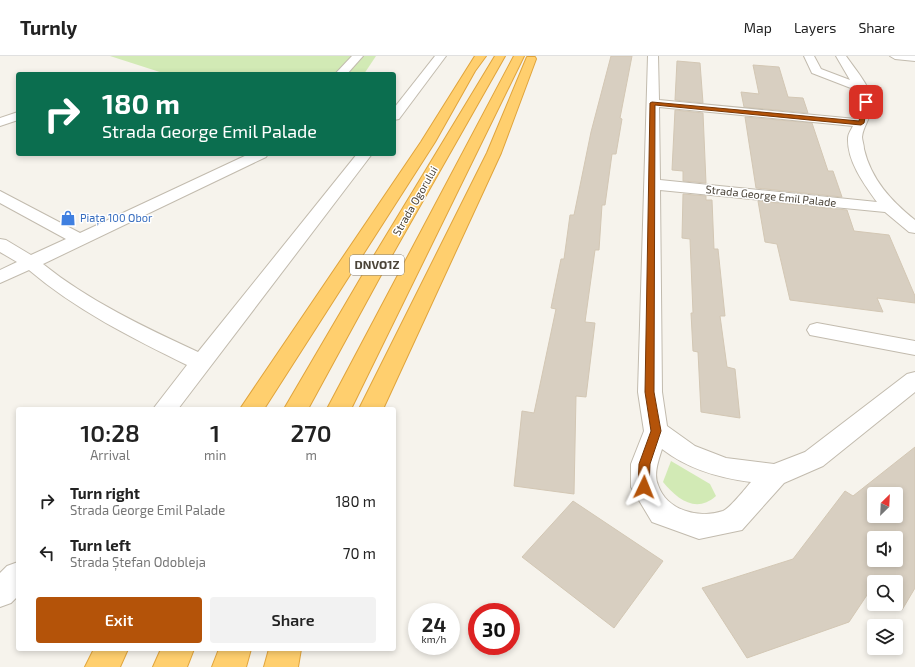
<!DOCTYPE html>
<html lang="en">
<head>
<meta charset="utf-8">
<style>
  body { margin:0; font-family:"Exo 2",sans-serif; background:#f2f2f2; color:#222; height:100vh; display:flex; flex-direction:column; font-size:15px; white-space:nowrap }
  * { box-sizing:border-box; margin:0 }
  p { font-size:13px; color:#767676 }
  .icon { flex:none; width:22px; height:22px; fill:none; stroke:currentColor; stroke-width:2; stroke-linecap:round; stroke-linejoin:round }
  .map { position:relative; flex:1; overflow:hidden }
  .side { position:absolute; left:16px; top:351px; width:380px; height:244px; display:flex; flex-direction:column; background:#fff; border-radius:4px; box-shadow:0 2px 6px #0003 }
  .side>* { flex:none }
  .top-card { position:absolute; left:16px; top:16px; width:380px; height:84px; border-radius:4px; box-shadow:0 2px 6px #0003; background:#0b6e4f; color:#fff; overflow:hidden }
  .needle { width:26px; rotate:24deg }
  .tools { position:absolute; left:867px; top:431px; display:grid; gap:8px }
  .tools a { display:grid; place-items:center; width:36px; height:36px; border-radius:4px; background:#fff; box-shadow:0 2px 6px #0003; font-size:20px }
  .speed { position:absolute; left:408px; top:547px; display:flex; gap:8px; font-size:20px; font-weight:700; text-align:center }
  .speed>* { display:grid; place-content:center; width:52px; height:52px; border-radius:50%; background:#fff; box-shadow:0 2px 6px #0003; line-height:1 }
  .speed small { font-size:10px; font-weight:400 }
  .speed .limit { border:6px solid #d22; background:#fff; color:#111 }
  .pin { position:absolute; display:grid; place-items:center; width:34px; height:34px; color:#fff; margin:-17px; border-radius:8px; box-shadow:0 2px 6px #0006 }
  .me { position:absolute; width:44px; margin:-22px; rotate:2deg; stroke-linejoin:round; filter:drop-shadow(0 0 3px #0008) }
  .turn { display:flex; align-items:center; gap:14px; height:84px; padding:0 20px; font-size:18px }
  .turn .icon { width:52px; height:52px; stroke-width:2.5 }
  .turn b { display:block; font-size:28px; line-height:34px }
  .eta { display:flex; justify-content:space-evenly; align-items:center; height:68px; text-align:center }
  .eta b { font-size:24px; font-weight:600; line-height:28px }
  .button { display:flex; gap:8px; margin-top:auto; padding:8px 20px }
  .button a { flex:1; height:46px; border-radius:4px; background:#b45309; color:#fff; font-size:16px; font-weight:600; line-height:46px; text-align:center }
  .button a+a { background:#f2f2f2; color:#222 }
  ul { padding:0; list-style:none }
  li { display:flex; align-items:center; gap:12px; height:52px; padding:0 20px }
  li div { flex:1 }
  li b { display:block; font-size:15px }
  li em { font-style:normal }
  header { display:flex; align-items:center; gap:24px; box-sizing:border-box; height:56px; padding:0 20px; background:#fff; border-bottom:1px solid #e0e0e0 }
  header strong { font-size:19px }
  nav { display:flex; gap:22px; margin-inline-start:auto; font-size:14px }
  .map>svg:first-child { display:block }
</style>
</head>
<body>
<header>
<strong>Turnly</strong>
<nav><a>Map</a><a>Layers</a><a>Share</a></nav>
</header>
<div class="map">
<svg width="915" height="611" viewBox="0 0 915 611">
  <rect width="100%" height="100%" fill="#f6f3ec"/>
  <g fill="#d2eab5">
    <path d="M 110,0 L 376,0 L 364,18 L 166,18 Z"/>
    <path d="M 671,405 L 710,428 L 716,440 C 696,458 677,443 663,426 Z"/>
  </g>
  <g fill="#d8cfc1" stroke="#d3c7b4" fill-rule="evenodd">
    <path d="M 611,0 L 632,0 L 620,62 L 622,63 L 616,98 L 612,98 L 605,149 L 602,149 L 599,194 L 595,194 L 585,266 L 595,267 L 586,341 L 576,340 L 574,438 L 514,430 L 522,355 L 534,357 L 556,253 L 551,252 L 561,203 L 564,203 L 570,159 L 574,159 L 591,76 Z"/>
    <path d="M 677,5 L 700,7 L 703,47 L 675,44 Z"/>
    <path d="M 753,9 L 779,11 L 788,41 L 803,42 L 808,57 L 744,51 L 741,36 L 759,38 Z"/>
    <path d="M 675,54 L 703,57 L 706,127 L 683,125 L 683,115 L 672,114 Z"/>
    <path d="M 745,61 L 812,67 L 828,115 L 833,115 L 842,141 L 756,132 Z"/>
    <path d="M 683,138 L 706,140 L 706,144 L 712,144 L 714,193 L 718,193 L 725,260 L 720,260 L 727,311 L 735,313 L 740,362 L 701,356 L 698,296 L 693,295 L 691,257 L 693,257 L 690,183 L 682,182 Z"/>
    <path d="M 758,145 L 847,154 L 854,175 L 889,179 L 915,240 L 915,247 L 877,242 L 883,256 L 790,244 L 777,188 L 765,186 Z"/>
    <path d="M 915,391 L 915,532 L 902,554 L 894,548 L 896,548 L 896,526 L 874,526 L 874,535 L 871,533 L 849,566 L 747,602 L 702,532 L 793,503 L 845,435 L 853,440 ZM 874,438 L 896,438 L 896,460 L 874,460 ZM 874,482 L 896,482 L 896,504 L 874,504 Z"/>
    <path d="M 573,445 L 663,505 L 614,572 L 522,501 Z"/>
  </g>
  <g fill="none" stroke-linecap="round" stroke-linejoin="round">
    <g stroke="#c2bbae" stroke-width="2">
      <g id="minor">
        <path d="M 352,0 L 363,0 L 347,18 L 335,18 Z"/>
        <path d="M 435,0 L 446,0 L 399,63 L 394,64 L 394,52 Z"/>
        <path d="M 648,0 L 658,0 L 659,44 L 856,63 L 860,46 L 856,34 L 812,17 L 804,0 L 814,0 L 821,13 L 850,24 L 836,0 L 846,0 C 855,13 870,30 872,45 C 874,58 863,69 862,81 C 862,84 864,89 864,93 C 871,123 891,145 915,164 L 915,177 L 909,176 L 885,156 L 660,134 L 662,336 L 667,370 L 695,390 L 726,402 L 774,408 L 805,396 L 907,318 L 915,316 L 915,336 L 823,410 L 784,427 L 742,474 L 699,483 L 652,466 L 631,431 L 631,408 L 644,375 L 638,336 ZM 659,51 L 853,70 C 851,74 848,78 848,82 C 847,105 864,128 877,146 L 660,124 ZM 662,393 C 688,413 719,422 751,426 C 745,433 730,452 723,455 C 699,463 667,455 658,429 C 653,418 659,403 662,393 Z"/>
        <path d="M 890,0 L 915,0 L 915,5 L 895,3 Z"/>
        <path d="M 18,56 L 18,64 L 0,70 L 0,62 Z"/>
        <path d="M 249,98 L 268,98 L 266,101 L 43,208 C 89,245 144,271 198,296 L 357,98 L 372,98 L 178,353 L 153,353 L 187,309 C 132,282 76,254 29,214 L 0,227 L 0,214 L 17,206 L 0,196 L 0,183 L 6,184 L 31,199 L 66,183 L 0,147 L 0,135 L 80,177 Z"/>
        <path d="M 817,267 L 915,285 L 915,299 L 810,279 L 807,274 L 810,269 Z"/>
        <path d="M 18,506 L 18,540 L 11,547 L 0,551 L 0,517 L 7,510 Z"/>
      </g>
    </g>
    <g stroke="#e0a43c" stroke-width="2">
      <g id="highway">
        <path d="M 475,0 L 486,0 L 475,15 L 435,86 L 264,353 L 240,353 L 421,86 Z"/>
        <path d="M 495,0 L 505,0 L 387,208 L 308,353 L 284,353 L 369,208 Z"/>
        <path d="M 514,0 L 524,0 L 351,353 L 327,353 Z"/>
        <path d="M 527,1 L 535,1 L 536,3 L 501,97 L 383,353 L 359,353 L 487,97 Z"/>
        <path d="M 94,593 L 128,593 L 120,611 L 85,611 Z"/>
        <path d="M 161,593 L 194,593 L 187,611 L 153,611 Z"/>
        <path d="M 219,593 L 251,593 L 246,611 L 212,611 Z"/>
        <path d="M 269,593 L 301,593 L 298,611 L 264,611 Z"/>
      </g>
    </g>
    <use href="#minor" fill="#fff" fill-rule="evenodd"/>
    <use href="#highway" fill="#ffcf6e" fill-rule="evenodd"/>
  </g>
  <path fill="#b45309" stroke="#753606" d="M 866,45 L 868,46 L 864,67 L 861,69 L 655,49 L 654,336 L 661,375 L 650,408 L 649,431 L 647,435 L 640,435 L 638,431 L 639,408 L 651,375 L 645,336 L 650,47 L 652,46 L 859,65 L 863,46 Z"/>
  <defs>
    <g id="shop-bare" transform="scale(1.2)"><path d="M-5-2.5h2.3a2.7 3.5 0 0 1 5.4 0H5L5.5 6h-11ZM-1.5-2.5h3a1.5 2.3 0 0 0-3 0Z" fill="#3f7fe0" stroke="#fff" stroke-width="2.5" paint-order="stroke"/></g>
  </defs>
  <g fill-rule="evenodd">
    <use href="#shop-bare" x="68" y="162"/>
  </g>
  <g text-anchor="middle" stroke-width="3" stroke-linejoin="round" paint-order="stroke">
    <g font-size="11" fill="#4b4439" stroke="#fff">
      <text transform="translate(771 140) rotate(6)" y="4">Strada George Emil Palade</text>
      <text transform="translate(415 145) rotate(-60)" y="4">Strada Ogorului</text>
    </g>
    <g font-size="11" fill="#366cbe" stroke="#fff" text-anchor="start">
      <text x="80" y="166">Piața 100 Obor</text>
    </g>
    <rect fill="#fff" stroke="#817c74" stroke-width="1" x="350" y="199" width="54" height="20" rx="3"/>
    <g font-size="12" font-weight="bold" fill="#4b4439">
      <text x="377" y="213">DNVO1Z</text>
    </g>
  </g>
</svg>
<div class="tools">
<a><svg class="needle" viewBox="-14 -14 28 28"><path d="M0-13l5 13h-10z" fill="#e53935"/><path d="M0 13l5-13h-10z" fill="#767676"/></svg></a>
<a><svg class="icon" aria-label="sound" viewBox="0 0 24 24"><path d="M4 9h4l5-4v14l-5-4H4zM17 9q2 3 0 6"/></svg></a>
<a><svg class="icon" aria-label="search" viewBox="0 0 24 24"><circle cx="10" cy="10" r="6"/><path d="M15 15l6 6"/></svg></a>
<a><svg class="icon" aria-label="layers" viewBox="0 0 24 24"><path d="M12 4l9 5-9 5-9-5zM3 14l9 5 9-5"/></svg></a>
</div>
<div class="speed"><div>24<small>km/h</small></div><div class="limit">30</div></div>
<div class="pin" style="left:866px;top:46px;background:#d93025"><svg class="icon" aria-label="arrive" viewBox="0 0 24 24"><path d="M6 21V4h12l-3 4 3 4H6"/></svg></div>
<svg class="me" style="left:644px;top:431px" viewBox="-20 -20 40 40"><path d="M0-17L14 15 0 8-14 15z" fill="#b45309" stroke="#fff" stroke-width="4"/></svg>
<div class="top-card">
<div class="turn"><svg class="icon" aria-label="right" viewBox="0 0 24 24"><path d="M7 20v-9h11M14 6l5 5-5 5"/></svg><div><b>180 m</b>Strada George Emil Palade</div></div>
</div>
<section class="side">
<div class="eta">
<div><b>10:28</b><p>Arrival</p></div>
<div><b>1</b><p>min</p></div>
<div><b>270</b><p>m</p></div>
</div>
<ul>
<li><svg class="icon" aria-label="right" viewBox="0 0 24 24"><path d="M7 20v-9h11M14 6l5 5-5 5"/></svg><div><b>Turn right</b><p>Strada George Emil Palade</p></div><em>180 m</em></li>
<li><svg class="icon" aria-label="left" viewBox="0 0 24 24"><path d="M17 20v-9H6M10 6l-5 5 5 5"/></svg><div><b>Turn left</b><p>Strada Ștefan Odobleja</p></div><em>70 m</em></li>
</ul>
<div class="button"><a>Exit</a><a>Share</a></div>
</section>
</div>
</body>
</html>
